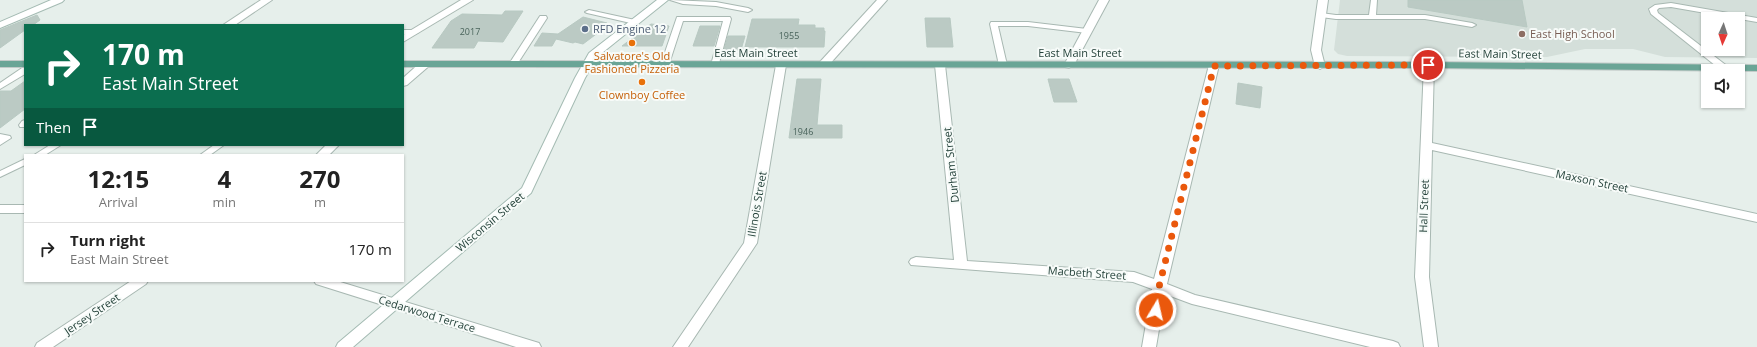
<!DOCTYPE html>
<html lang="en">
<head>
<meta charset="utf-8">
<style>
  body { margin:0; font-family:"Open Sans",sans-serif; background:#f2f2f2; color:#222; height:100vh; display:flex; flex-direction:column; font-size:15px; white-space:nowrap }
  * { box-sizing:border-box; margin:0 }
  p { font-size:13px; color:#767676 }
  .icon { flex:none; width:22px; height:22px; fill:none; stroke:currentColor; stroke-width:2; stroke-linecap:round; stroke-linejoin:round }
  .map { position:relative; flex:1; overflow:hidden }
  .sheet { position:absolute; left:24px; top:154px; width:380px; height:128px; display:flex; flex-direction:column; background:#fff; border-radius:0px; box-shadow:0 1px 3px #0004 }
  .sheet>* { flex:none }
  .guide { position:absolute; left:24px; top:24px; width:380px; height:122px; border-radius:0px; box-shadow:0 1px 3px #0004; background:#0b6e4f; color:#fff; overflow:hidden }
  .needle { width:26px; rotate:183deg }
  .controls { position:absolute; left:1701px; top:12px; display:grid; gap:8px }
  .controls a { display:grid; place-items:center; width:44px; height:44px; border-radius:0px; background:#fff; box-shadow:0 1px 3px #0004; font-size:20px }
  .pin { position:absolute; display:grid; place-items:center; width:34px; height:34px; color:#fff; margin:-17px; border:2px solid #fff; border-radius:50%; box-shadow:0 1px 4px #0007 }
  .me { position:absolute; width:44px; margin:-22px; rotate:9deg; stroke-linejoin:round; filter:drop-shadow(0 0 3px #0008) }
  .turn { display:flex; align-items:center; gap:14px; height:84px; padding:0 12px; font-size:18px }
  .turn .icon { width:52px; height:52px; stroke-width:2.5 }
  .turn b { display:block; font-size:28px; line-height:34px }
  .then { display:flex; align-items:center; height:38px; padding:0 12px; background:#0003; gap:8px; font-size:15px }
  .eta { display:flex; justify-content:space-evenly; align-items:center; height:68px; text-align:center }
  .eta b { font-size:24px; font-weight:700; line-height:28px }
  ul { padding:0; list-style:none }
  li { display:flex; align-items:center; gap:12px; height:52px; padding:0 12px; border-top:1px solid #e0e0e0 }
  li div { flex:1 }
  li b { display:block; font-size:15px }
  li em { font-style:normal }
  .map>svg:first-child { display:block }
</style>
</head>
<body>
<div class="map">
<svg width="1757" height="347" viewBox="0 0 1757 347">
  <rect width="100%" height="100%" fill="#e6efeb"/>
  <path fill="#d4dfda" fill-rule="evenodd" d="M 1340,0 L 1757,0 L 1757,58 L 1665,57 L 1633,49 L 1585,49 L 1547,57 L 1347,56 L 1338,54 L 1334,50 ZM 1708,19 L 1738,19 L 1738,49 L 1708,49 Z"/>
  <g fill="#bbcac4" stroke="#b8c9c2">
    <path d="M 1408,0 L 1522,0 L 1527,27 L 1408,7 Z"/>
    <path d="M 505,11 L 523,11 L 503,42 L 478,41 L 474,48 L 432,48 L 451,21 L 462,14 L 502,15 Z"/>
    <path d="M 37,15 L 40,20 L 33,25 L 25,25 L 25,30 L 0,48 L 0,30 Z"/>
    <path d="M 583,17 L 607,23 L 596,31 L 599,32 L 583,44 L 575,42 L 573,43 L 556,39 L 552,46 L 534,46 L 542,33 L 558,34 Z"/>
    <path d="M 925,18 L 950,18 L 953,47 L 927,47 Z"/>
    <path d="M 752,19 L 799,19 L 798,25 L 815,25 L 815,28 L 824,28 L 824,31 L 825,31 L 824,47 L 745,47 Z"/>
    <path d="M 651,24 L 669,26 L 662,46 L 622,46 Z"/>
    <path d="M 700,26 L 720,26 L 714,46 L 693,46 Z"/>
    <path d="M 728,36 L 745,36 L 741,50 L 724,50 Z"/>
    <path d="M 797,79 L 821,79 L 817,125 L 842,125 L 842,138 L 789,138 Z"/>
    <path d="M 1048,79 L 1069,79 L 1077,102 L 1054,102 Z"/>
    <path d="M 25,81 L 25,109 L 0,128 L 0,91 L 11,91 Z"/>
    <path d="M 1238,83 L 1262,87 L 1260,108 L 1236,104 Z"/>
  </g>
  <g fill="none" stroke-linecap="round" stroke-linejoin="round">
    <g stroke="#a8b8b2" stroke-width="2">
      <g id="lane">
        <path d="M 670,0 L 716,2 L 748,8 L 752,10 L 748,12 L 716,6 L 683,4 Z"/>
        <path d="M 1371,0 L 1377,0 L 1376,15 L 1425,15 L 1472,23 L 1476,25 L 1472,27 L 1425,19 L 1336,19 L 1321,17 L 1317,15 L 1321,13 L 1336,15 L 1369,15 Z"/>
        <path d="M 1671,3 L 1757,18 L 1757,22 L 1671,7 L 1659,8 L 1657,10 L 1658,13 L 1727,66 L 1728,68 L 1727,70 L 1721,70 L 1651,14 L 1649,9 L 1655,5 Z"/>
        <path d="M 589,10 L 635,20 L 639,22 L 635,24 L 587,13 L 585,12 Z"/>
        <path d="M 540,16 L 546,16 L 547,18 L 516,66 L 510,66 L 509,64 Z"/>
        <path d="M 677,17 L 730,17 L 731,19 L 718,67 L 712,67 L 711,65 L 723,21 L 683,21 L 669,64 L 665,66 L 662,66 L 661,64 Z"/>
        <path d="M 991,22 L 1028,22 L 1087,29 L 1091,31 L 1087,33 L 1028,26 L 998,26 L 1007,65 L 1003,67 L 999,65 L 990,24 Z"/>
        <path d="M 403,30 L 415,30 L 419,32 L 415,34 L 403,34 Z"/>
        <path d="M 22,68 L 25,68 L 25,74 L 0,89 L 0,83 Z"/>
        <path d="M 25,120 L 25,127 L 20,127 L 19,125 L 22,121 Z"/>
        <path d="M 0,134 L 10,136 L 11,138 L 0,145 Z"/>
        <path d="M 50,145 L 61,145 L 45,155 L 34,155 Z"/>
        <path d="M 214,145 L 224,145 L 210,155 L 200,155 Z"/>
        <path d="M 25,159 L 25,165 L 0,177 L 0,171 Z"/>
      </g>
    </g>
    <g stroke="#a8b8b2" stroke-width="2">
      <g id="street">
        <path d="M 261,0 L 272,0 L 235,25 L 223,25 Z"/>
        <path d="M 461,0 L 473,0 L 403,42 L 403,35 Z"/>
        <path d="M 877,0 L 887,0 L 827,67 L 819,67 L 818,65 L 819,63 Z"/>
        <path d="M 1099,0 L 1109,0 L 1074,65 L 1069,68 L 1065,67 L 1064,65 Z"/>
        <path d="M 1318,0 L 1328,0 L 1321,50 L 1325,66 L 1320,69 L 1315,66 L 1311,50 Z"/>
        <path d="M 425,61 L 430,64 L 429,66 L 407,85 L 403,86 L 403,78 L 421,62 Z"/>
        <path d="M 781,62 L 786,65 L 757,243 L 688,347 L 673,347 L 744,243 L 776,65 Z"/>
        <path d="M 940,62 L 945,65 L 967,261 L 1134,272 L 1154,279 L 1209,65 L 1214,62 L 1219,65 L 1167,284 L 1195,295 L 1393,341 L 1398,343 L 1400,347 L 1370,347 L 1192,304 L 1165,294 L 1156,347 L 1142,347 L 1152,289 L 1133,282 L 911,265 L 909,262 L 911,259 L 916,257 L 954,260 L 935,65 Z"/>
        <path d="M 1429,62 L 1434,65 L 1432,143 L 1757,214 L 1757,222 L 1432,150 L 1429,277 L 1438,347 L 1424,347 L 1415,277 L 1424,65 Z"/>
        <path d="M 326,145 L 339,145 L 329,155 L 316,155 Z"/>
        <rect x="0" y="205" width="25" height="8"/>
        <path d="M 131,281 L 148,281 L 146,284 L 53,347 L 35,347 L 37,343 Z"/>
        <path d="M 314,281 L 337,281 L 539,343 L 541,347 L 516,347 L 316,284 Z"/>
      </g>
    </g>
    <g stroke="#a4bbb3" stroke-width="2">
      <g id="secondary">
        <path d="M 51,0 L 64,0 L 62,2 L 0,28 L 0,22 Z"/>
        <path d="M 657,0 L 668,0 L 597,57 L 585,78 L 531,193 L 353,347 L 336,347 L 338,343 L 522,188 L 575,78 L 589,53 Z"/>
      </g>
    </g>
    <g stroke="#c2cac8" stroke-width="2">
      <g id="primary">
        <rect x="0" y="61" width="25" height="6"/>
        <path d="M 403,61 L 1429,62 L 1757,65 L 1757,71 L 1429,68 L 403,67 Z"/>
      </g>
    </g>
    <use href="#lane" fill="#fff" fill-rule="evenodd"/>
    <use href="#street" fill="#fff" fill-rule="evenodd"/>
    <use href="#secondary" fill="#fff" fill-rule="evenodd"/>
    <use href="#primary" fill="#6aa596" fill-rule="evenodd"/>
  </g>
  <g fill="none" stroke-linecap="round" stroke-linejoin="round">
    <path stroke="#ea580c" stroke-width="7" stroke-dasharray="0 12.6" d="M 1156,310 L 1159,287 L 1214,66 L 1428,65"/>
  </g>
  <circle fill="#5c6f8a" stroke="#f7fbf9" stroke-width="1.5" cx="585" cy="29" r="4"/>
  <circle fill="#8d6e63" stroke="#f7fbf9" stroke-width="1.5" cx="1522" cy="34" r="4"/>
  <g fill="#e8710a" stroke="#f7fbf9" stroke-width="1.5">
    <circle cx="632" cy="43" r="4"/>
    <circle cx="642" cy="82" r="4"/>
  </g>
  <g text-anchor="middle" stroke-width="4" stroke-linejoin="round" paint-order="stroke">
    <g font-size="9" fill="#4a645c">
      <text x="470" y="35">2017</text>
      <text x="789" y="39">1955</text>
      <text x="803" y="135">1946</text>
    </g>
    <g font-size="11" fill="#4e5e75" stroke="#f7fbf9" text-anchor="start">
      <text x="593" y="33">RFD Engine 12</text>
    </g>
    <g font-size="11" fill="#785e54" stroke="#f7fbf9" text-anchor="start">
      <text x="1530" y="38">East High School</text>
    </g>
    <g font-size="11" fill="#24423a" stroke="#f7fbf9">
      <text x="756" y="57">East Main Street</text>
      <text x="1080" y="57">East Main Street</text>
      <text transform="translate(1500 54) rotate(1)" y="4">East Main Street</text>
      <text transform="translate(951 165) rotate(-96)" y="4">Durham Street</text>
      <text transform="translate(1592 181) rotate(12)" y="4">Maxson Street</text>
      <text transform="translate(757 204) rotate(-80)" y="4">Illinois Street</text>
      <text transform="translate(1424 206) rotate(-88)" y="4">Hall Street</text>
      <text transform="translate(490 222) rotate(-40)" y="4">Wisconsin Street</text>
      <text transform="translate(1087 273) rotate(4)" y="4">Macbeth Street</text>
      <text transform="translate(92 314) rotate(-34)" y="4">Jersey Street</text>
      <text transform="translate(427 314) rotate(17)" y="4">Cedarwood Terrace</text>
    </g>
    <g font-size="11" fill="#c56008" stroke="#f7fbf9">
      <text x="632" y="60">Salvatore's Old<tspan x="632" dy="13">Fashioned Pizzeria</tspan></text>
      <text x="642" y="99">Clownboy Coffee</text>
    </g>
  </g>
</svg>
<div class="controls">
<a><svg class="needle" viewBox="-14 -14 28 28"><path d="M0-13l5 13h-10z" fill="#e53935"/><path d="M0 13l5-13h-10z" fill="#767676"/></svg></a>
<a><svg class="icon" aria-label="sound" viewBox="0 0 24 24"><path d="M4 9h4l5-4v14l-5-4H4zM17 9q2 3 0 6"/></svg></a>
</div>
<div class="pin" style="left:1428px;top:65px;background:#d93025"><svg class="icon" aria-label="arrive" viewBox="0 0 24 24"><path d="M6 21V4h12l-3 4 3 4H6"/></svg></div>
<svg class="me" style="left:1156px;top:310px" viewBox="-20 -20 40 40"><circle r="17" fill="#ea580c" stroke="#fff" stroke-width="3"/><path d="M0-11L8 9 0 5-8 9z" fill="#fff"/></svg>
<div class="guide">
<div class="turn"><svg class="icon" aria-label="right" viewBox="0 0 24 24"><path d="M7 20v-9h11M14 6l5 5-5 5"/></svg><div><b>170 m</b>East Main Street</div></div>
<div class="then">Then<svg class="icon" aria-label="arrive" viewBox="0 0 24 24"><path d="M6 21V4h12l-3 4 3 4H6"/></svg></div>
</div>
<section class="sheet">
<div class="eta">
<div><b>12:15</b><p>Arrival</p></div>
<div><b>4</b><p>min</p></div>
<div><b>270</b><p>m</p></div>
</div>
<ul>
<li><svg class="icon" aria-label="right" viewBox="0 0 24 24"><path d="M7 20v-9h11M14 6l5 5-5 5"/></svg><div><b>Turn right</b><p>East Main Street</p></div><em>170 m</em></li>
</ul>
</section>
</div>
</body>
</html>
